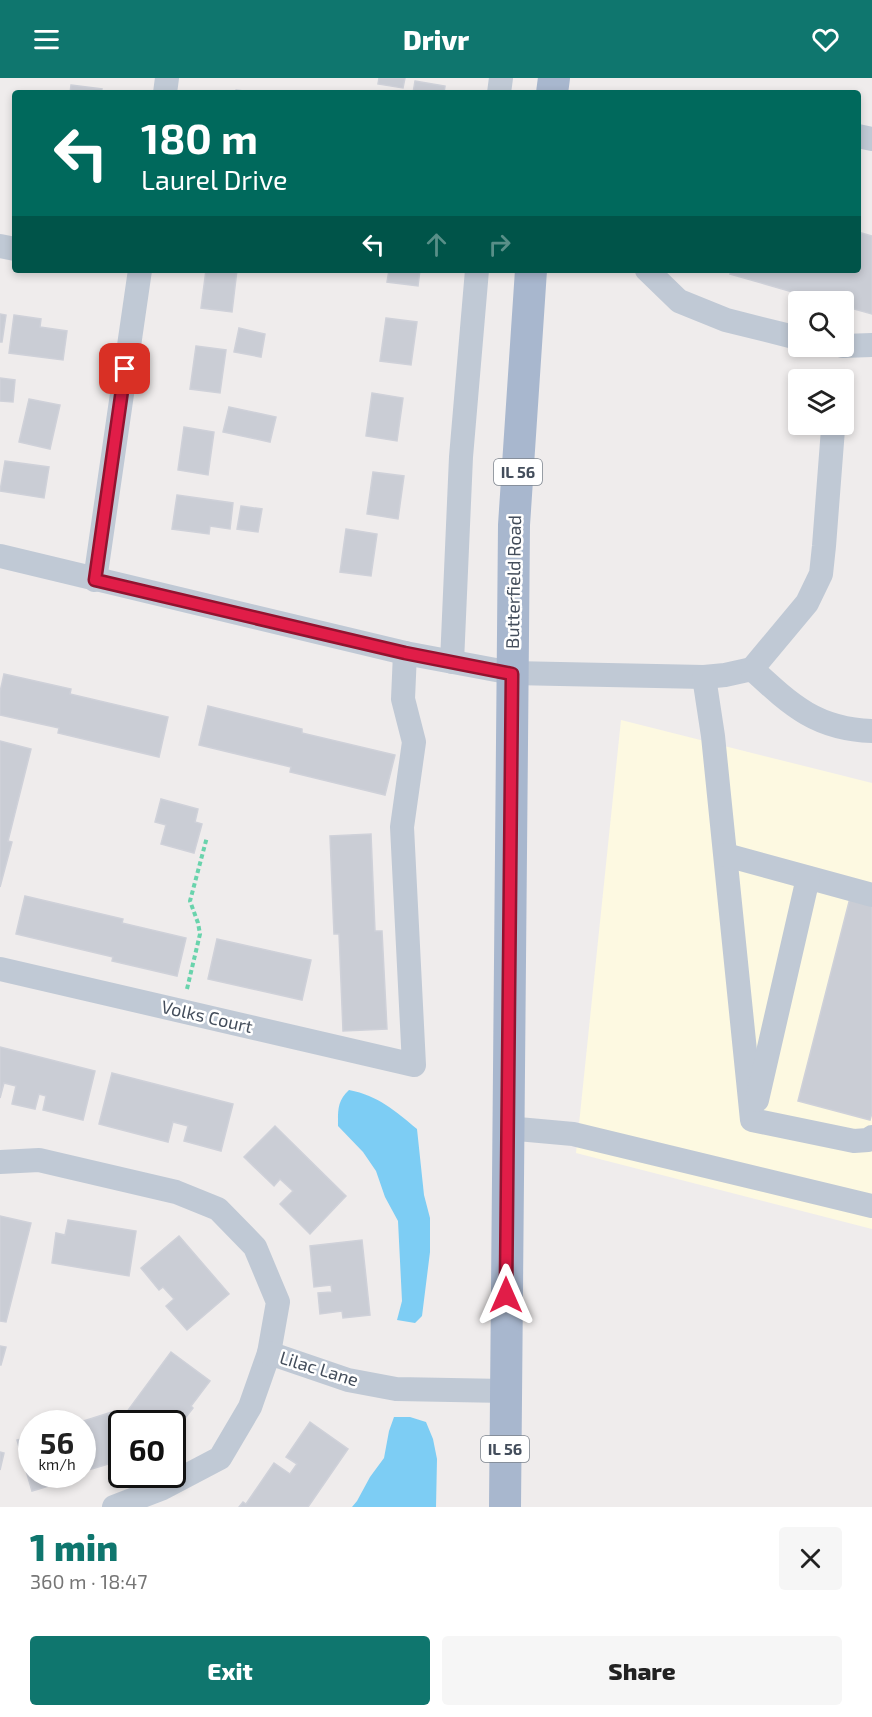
<!DOCTYPE html>
<html lang="en">
<head>
<meta charset="utf-8">
<style>
  body { margin:0; font-family:"Exo 2",sans-serif; background:#f6f6f6; color:#222; height:100vh; display:flex; flex-direction:column; font-size:22px; white-space:nowrap }
  * { box-sizing:border-box; margin:0 }
  p { font-size:20px; color:#767676 }
  .icon { flex:none; width:33px; height:33px; fill:none; stroke:currentColor; stroke-width:2; stroke-linecap:round; stroke-linejoin:round }
  .map { position:relative; height:1429px; overflow:hidden }
  .side { display:flex; flex-direction:column; background:#fff; flex:1 }
  .side>* { flex:none }
  .hud { position:absolute; left:12px; top:12px; width:849px; height:183px; border-radius:6px; box-shadow:0 3px 9px #0003; background:#00695c; color:#fff; overflow:hidden }
  .fabs { position:absolute; left:788px; top:213px; display:grid; gap:12px }
  .fabs a { display:grid; place-items:center; width:66px; height:66px; border-radius:6px; background:#fff; box-shadow:0 3px 9px #0003; font-size:30px }
  .speed { position:absolute; left:18px; top:1332px; display:flex; gap:12px; font-size:30px; font-weight:700; text-align:center }
  .speed>* { display:grid; place-content:center; width:78px; height:78px; border-radius:50%; background:#fff; box-shadow:0 3px 9px #0003; line-height:1 }
  .speed small { font-size:15px; font-weight:400 }
  .speed .limit { border:3px solid #111; border-radius:9px; background:#fff; color:#111 }
  .pin { position:absolute; display:grid; place-items:center; width:51px; height:51px; color:#fff; margin:-26px; border-radius:12px; box-shadow:0 3px 9px #0006 }
  .me { position:absolute; width:66px; margin:-33px; rotate:0deg; stroke-linejoin:round; filter:drop-shadow(0 0 4px #0008) }
  .turn { display:flex; align-items:center; gap:21px; height:126px; padding:0 30px; font-size:27px }
  .turn .icon { width:78px; height:78px; stroke-width:2.5 }
  .turn b { display:block; font-size:42px; line-height:51px }
  .lanes { display:flex; align-items:center; height:57px; padding:0 30px; background:#0003; justify-content:center; gap:30px; direction:ltr }
  .lanes .off { opacity:.35 }
  .round { display:grid; place-items:center; flex:none; width:63px; height:63px; border-radius:6px; background:#f6f6f6 }
  .headline { display:flex; align-items:center; justify-content:space-between; height:102px; padding:0 30px }
  h1 { font-size:36px; font-weight:800; line-height:45px; color:#0f766e }
  .action { display:flex; gap:12px; margin-top:auto; padding:12px 30px }
  .action a { flex:1; height:69px; border-radius:6px; background:#0f766e; color:#fff; font-size:24px; font-weight:800; line-height:69px; text-align:center }
  .action a+a { background:#f6f6f6; color:#222 }
  header { display:flex; justify-content:space-between; align-items:center; height:78px; padding:0 30px; background:#0f766e; color:#fff; font-size:27px; font-weight:800 }
  .map>svg:first-child { display:block }
</style>
</head>
<body>
<header><svg class="icon" aria-label="menu" viewBox="0 0 24 24"><path d="M4 6h16M4 12h16M4 18h16"/></svg>Drivr<svg class="icon" aria-label="heart" viewBox="0 0 24 24"><path d="M12 20l-8-8c-3-5 5-10 8-4 3-6 11-1 8 4z"/></svg></header>
<div class="map">
<svg width="872" height="1429" viewBox="0 0 872 1429">
  <rect width="100%" height="100%" fill="#efecec"/>
  <path fill="#fdf9e1" d="M 621,642 L 872,705 L 872,1151 L 576,1075 Z"/>
  <g fill="#7dcdf4">
    <path d="M 349,1012 C 379,1018 394,1032 417,1051 L 424,1117 L 430,1140 L 430,1174 L 422,1238 L 415,1245 L 397,1242 L 402,1223 L 398,1143 L 385,1119 L 376,1093 L 363,1074 L 338,1048 C 338,1033 337,1023 349,1012 Z"/>
    <path d="M 394,1339 L 410,1339 L 426,1344 L 433,1361 L 437,1381 L 436,1429 L 352,1429 L 357,1423 L 370,1399 L 384,1380 L 389,1353 Z"/>
  </g>
  <g fill="#cacdd5" stroke="#cfd1d9" stroke-width="1.5">
    <path d="M 379,0 L 405,0 L 403,10 L 378,6 Z"/>
    <path d="M 415,3 L 445,8 L 444,15 L 413,15 Z"/>
    <path d="M 71,7 L 102,11 L 101,15 L 70,15 Z"/>
    <path d="M 236,12 L 261,15 L 235,15 Z"/>
    <path d="M 858,154 L 872,158 L 872,236 L 843,228 L 843,224 L 827,224 L 730,196 L 732,192 L 858,192 Z"/>
    <path d="M 206,192 L 237,192 L 232,234 L 201,230 Z"/>
    <path d="M 389,192 L 420,192 L 418,208 L 387,204 Z"/>
    <path d="M 0,236 L 6,237 L 2,264 L 0,264 Z"/>
    <path d="M 14,237 L 41,241 L 40,249 L 67,253 L 63,282 L 9,275 Z"/>
    <path d="M 386,240 L 417,244 L 411,287 L 380,283 Z"/>
    <path d="M 239,250 L 265,256 L 261,279 L 234,274 Z"/>
    <path d="M 196,268 L 226,272 L 220,315 L 190,311 Z"/>
    <path d="M 0,300 L 15,302 L 13,324 L 0,323 Z"/>
    <path d="M 372,315 L 403,320 L 397,363 L 366,358 Z"/>
    <path d="M 29,321 L 60,327 L 50,371 L 19,364 Z"/>
    <path d="M 229,329 L 276,339 L 270,364 L 223,354 Z"/>
    <path d="M 184,349 L 214,354 L 208,397 L 178,392 Z"/>
    <path d="M 5,383 L 49,389 L 44,420 L 0,413 Z"/>
    <path d="M 373,394 L 404,398 L 398,441 L 367,436 Z"/>
    <path d="M 177,417 L 233,425 L 230,451 L 210,448 L 209,456 L 172,451 Z"/>
    <path d="M 241,428 L 262,431 L 258,454 L 237,451 Z"/>
    <path d="M 346,451 L 377,456 L 371,498 L 340,494 Z"/>
    <path d="M 4,596 L 71,611 L 70,616 L 168,639 L 159,679 L 58,655 L 59,650 L 0,637 L 0,614 Z"/>
    <path d="M 208,628 L 302,651 L 302,655 L 395,677 L 385,717 L 290,694 L 291,689 L 199,667 Z"/>
    <path d="M 0,663 L 31,671 L 8,763 L 12,764 L 0,809 Z"/>
    <path d="M 161,721 L 198,731 L 195,744 L 202,746 L 194,775 L 161,766 L 166,747 L 155,744 Z"/>
    <path d="M 371,756 L 375,853 L 382,853 L 387,951 L 343,953 L 339,856 L 334,856 L 330,758 Z"/>
    <path d="M 25,818 L 123,841 L 122,845 L 186,860 L 177,898 L 112,883 L 113,879 L 16,856 Z"/>
    <path d="M 850,820 L 872,826 L 872,1035 L 870,1042 L 798,1023 Z"/>
    <path d="M 217,861 L 311,882 L 302,922 L 208,901 Z"/>
    <path d="M 0,969 L 95,993 L 83,1042 L 43,1032 L 46,1018 L 39,1016 L 35,1031 L 12,1026 L 16,1008 L 4,1005 L 0,1020 Z"/>
    <path d="M 112,995 L 233,1026 L 221,1073 L 184,1063 L 188,1048 L 173,1044 L 168,1064 L 99,1046 Z"/>
    <path d="M 275,1048 L 346,1118 L 310,1156 L 280,1126 L 293,1113 L 280,1101 L 274,1108 L 244,1079 Z"/>
    <path d="M 0,1138 L 31,1145 L 6,1244 L 0,1243 Z"/>
    <path d="M 68,1142 L 136,1153 L 129,1198 L 52,1185 L 56,1155 L 65,1157 Z"/>
    <path d="M 179,1158 L 229,1216 L 187,1252 L 166,1228 L 174,1221 L 163,1209 L 159,1212 L 141,1190 Z"/>
    <path d="M 362,1162 L 370,1237 L 343,1240 L 342,1233 L 320,1236 L 318,1215 L 332,1214 L 331,1207 L 314,1209 L 310,1168 Z"/>
    <path d="M 0,1268 L 6,1269 L 1,1287 L 0,1287 Z"/>
    <path d="M 171,1274 L 210,1303 L 191,1328 L 193,1330 L 172,1357 L 172,1346 L 141,1346 L 126,1335 Z"/>
    <path d="M 112,1334 L 122,1368 L 122,1382 L 88,1392 L 82,1379 L 82,1346 L 74,1346 Z"/>
    <path d="M 310,1344 L 348,1371 L 308,1429 L 239,1429 L 243,1424 L 246,1426 L 274,1385 L 290,1396 L 297,1386 L 286,1379 Z"/>
    <path d="M 32,1358 L 32,1396 L 71,1396 L 72,1401 L 32,1413 L 17,1362 Z"/>
    <path d="M 0,1374 L 4,1375 L 0,1392 Z"/>
  </g>
  <g fill="none" stroke-linecap="round" stroke-linejoin="round">
    <path stroke="#69d3ac" stroke-width="4" stroke-dasharray="4.5 3" stroke-linecap="butt" d="M 187,911 L 200,856 L 198,845 L 190,823 L 207,759"/>
    <g stroke="#c0c9d5" stroke-width="24">
      <path d="M 165,15 L 167,0"/>
      <path d="M 499,15 L 501,0"/>
      <path d="M 858,58 L 872,61"/>
      <path d="M 0,168 L 15,171"/>
      <path d="M 647,192 L 679,223 L 726,242 L 798,260"/>
      <path d="M 843,268 L 872,267"/>
      <path d="M 0,478 L 405,575 L 512,595 L 704,599 L 725,597 L 752,591 C 791,627 816,651 872,653"/>
      <path d="M 95,502 L 140,192"/>
      <path d="M 452,584 L 461,379 L 477,192"/>
      <path d="M 752,591 L 807,525 L 821,496 L 824,468 L 833,351"/>
      <path d="M 704,599 L 713,658 L 752,1042 L 854,1063 L 868,1062 L 872,1059"/>
      <path d="M 726,777 L 872,817"/>
      <path d="M 0,891 L 414,987 L 402,749 L 414,664 L 403,621 L 405,575"/>
      <path d="M 757,1022 L 808,800"/>
      <path d="M 507,1050 L 573,1056 L 872,1128"/>
      <path d="M 0,1084 L 39,1082 L 176,1114 L 218,1131 L 255,1169 L 278,1224 L 269,1275 L 250,1329 L 220,1380 L 163,1410 L 114,1429"/>
      <path d="M 269,1275 L 348,1302 L 396,1311 L 506,1313"/>
    </g>
    <g stroke="#a8b7ce" stroke-width="32">
      <path d="M 552,15 L 554,0"/>
      <path d="M 505,1429 L 514,447 L 531,192"/>
    </g>
  </g>
  <g fill="none" stroke-linecap="round" stroke-linejoin="round">
    <g stroke="#92132f" stroke-width="15">
      <path id="route" d="M 125,291 L 95,502 L 405,575 L 512,596 L 506,1217"/>
    </g>
    <use href="#route" stroke="#e11d48" stroke-width="10"/>
  </g>
  <g text-anchor="middle" stroke-width="5" stroke-linejoin="round" paint-order="stroke">
    <g fill="#fff" stroke="#7b828c" stroke-width="1.5">
      <rect x="494" y="381" width="48" height="26" rx="4.5"/>
      <rect x="481" y="1358" width="48" height="26" rx="4.5"/>
    </g>
    <g font-size="16" font-weight="bold" fill="#434d5b">
      <text x="518" y="400">IL 56</text>
      <text x="505" y="1377">IL 56</text>
    </g>
    <g font-size="18" fill="#434d5b" stroke="#fff">
      <text transform="translate(514 504) rotate(-89)" y="6">Butterfield Road</text>
      <text transform="translate(207 939) rotate(13)" y="6">Volks Court</text>
      <text transform="translate(319 1291) rotate(17)" y="6">Lilac Lane</text>
    </g>
  </g>
</svg>
<div class="fabs">
<a><svg class="icon" aria-label="search" viewBox="0 0 24 24"><circle cx="10" cy="10" r="6"/><path d="M15 15l6 6"/></svg></a>
<a><svg class="icon" aria-label="layers" viewBox="0 0 24 24"><path d="M12 4l9 5-9 5-9-5zM3 14l9 5 9-5"/></svg></a>
</div>
<div class="speed"><div>56<small>km/h</small></div><div class="limit">60</div></div>
<div class="pin" style="left:125px;top:291px;background:#d93025"><svg class="icon" aria-label="arrive" viewBox="0 0 24 24"><path d="M6 21V4h12l-3 4 3 4H6"/></svg></div>
<svg class="me" style="left:506px;top:1217px" viewBox="-20 -20 40 40"><path d="M0-17L14 15 0 8-14 15z" fill="#e11d48" stroke="#fff" stroke-width="4"/></svg>
<div class="hud">
<div class="turn"><svg class="icon" aria-label="left" viewBox="0 0 24 24"><path d="M17 20v-9H6M10 6l-5 5 5 5"/></svg><div><b>180 m</b>Laurel Drive</div></div>
<div class="lanes"><svg class="icon" aria-label="left" viewBox="0 0 24 24"><path d="M17 20v-9H6M10 6l-5 5 5 5"/></svg><svg class="icon off" aria-label="ahead" viewBox="0 0 24 24"><path d="M12 20V5M6 11l6-6 6 6"/></svg><svg class="icon off" aria-label="right" viewBox="0 0 24 24"><path d="M7 20v-9h11M14 6l5 5-5 5"/></svg></div>
</div>
</div>
<section class="side">
<div class="headline"><div><h1>1 min</h1><p>360 m · 18:47</p></div><a class="round"><svg class="icon" aria-label="close" viewBox="0 0 24 24"><path d="M6 6l12 12M18 6L6 18"/></svg></a></div>
<div class="action"><a>Exit</a><a>Share</a></div>
</section>
</body>
</html>
